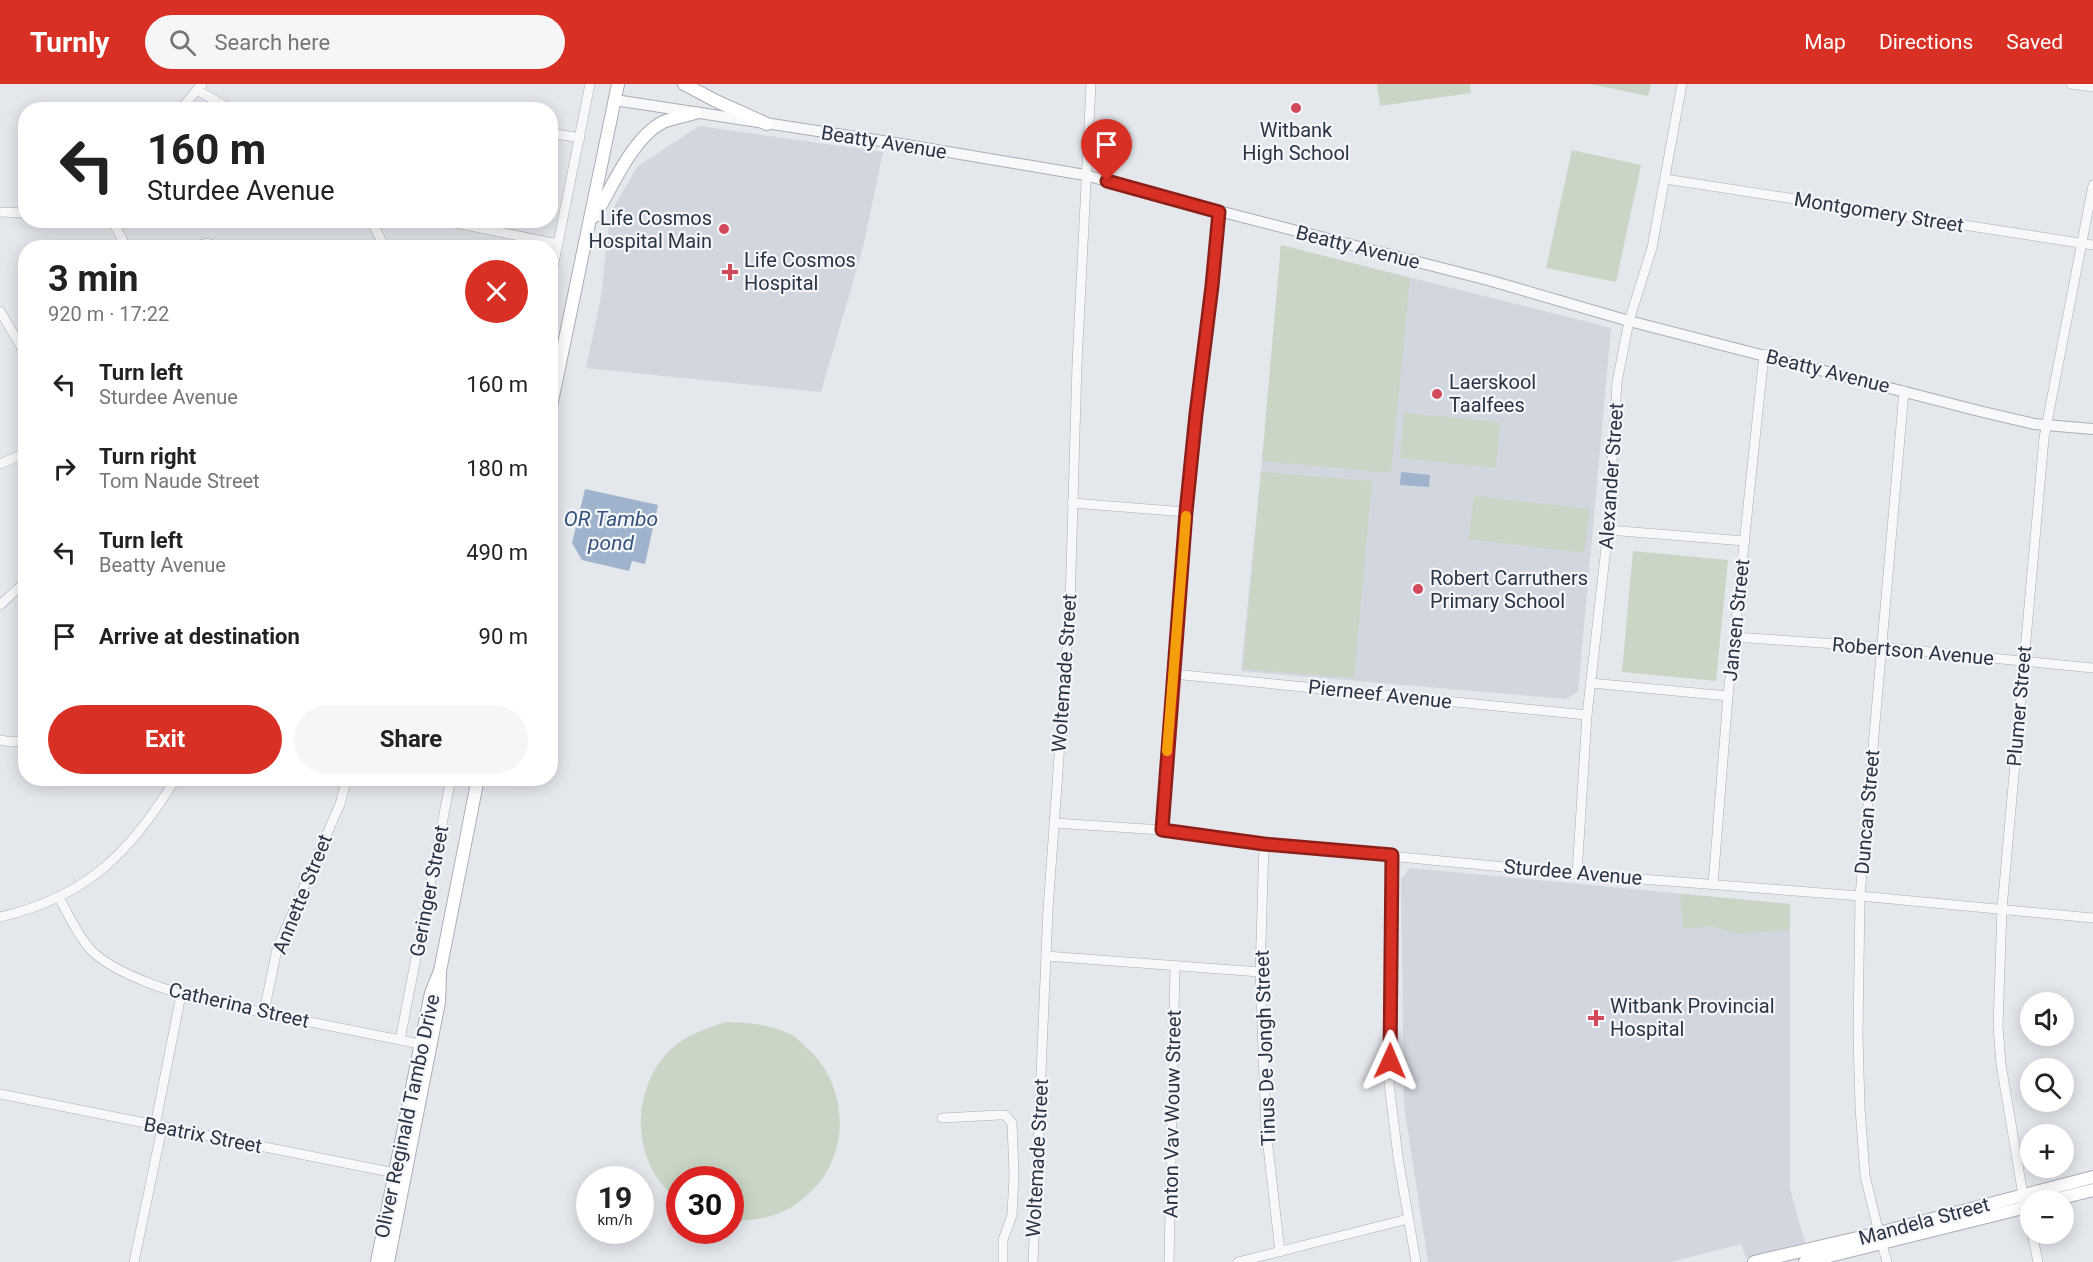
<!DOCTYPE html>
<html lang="en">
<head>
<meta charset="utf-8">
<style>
  body { margin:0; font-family:Roboto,sans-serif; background:#f6f6f6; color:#222; height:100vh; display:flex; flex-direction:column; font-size:22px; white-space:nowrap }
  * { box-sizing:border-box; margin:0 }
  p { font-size:20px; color:#767676 }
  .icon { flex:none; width:33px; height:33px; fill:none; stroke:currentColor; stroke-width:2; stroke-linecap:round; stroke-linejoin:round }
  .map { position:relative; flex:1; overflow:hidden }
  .drawer { position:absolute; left:18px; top:156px; width:540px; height:546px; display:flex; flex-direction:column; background:#fff; border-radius:24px; box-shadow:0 3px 15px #0003 }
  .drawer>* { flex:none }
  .guide { position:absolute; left:18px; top:18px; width:540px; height:126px; border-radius:24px; box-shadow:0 3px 15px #0003; background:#fff; color:#222; overflow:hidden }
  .fabs { position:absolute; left:2020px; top:908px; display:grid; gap:12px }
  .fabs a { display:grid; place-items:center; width:54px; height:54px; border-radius:50%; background:#fff; box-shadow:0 3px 15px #0003; font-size:30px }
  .speed { position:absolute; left:576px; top:1082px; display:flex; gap:12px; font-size:30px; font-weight:700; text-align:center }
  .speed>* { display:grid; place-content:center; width:78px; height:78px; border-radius:50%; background:#fff; box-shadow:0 3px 15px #0003; line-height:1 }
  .speed small { font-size:15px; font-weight:400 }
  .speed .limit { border:9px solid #d22; background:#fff; color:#111 }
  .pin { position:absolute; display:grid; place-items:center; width:51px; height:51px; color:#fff; margin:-62px -26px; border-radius:50% 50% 50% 0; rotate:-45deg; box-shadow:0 0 6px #0007 }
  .pin .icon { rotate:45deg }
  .me { position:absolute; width:66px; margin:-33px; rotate:1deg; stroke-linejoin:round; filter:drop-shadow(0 0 4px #0008) }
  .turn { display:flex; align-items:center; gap:21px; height:126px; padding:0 30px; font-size:27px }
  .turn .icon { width:78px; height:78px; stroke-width:2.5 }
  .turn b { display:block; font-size:42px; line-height:51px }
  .round { display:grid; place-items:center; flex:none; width:63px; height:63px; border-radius:32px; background:#f6f6f6 }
  .headline { display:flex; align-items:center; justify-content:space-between; height:102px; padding:0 30px }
  h1 { font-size:36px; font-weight:700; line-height:45px }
  .cta { display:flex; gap:12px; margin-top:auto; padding:12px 30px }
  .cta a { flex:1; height:69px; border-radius:36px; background:#d93025; color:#fff; font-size:24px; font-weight:700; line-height:69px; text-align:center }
  .cta a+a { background:#f6f6f6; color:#222 }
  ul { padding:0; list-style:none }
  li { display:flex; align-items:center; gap:18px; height:84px; padding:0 30px }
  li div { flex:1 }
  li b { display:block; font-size:22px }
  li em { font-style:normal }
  header { display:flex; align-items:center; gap:36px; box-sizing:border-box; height:84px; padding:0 30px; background:#d93025; color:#fff }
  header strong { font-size:28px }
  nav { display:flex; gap:33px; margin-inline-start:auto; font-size:21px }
  .search { width:420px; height:54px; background:#f6f6f6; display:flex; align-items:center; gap:15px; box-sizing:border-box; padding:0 21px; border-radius:33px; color:#767676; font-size:22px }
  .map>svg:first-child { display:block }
</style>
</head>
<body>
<header>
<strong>Turnly</strong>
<div class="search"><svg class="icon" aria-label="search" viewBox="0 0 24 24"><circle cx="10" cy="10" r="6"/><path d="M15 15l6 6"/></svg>Search here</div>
<nav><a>Map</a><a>Directions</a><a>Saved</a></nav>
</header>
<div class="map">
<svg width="2093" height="1178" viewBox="0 0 2093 1178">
  <rect width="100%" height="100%" fill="#e4e7ec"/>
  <g fill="#d2d6de">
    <path d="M 699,42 L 883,68 L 863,163 L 821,308 L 586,284 L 601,213 L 610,130 L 637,83 Z"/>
    <path d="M 1281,161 L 1611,244 L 1578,608 L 1566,615 L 1241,587 L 1262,377 Z"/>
    <path d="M 1410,784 L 1790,820 L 1790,1105 L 1805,1159 L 1746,1174 L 1741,1160 L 1671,1178 L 1428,1178 L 1404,1022 L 1401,795 Z"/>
  </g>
  <g fill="#c9d6c5">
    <path d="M 1377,0 L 1470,0 L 1471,9 L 1380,22 Z"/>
    <path d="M 1590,0 L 1651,0 L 1648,12 Z"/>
    <path d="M 1572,66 L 1641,81 L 1616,198 L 1546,184 Z"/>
    <path d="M 1281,161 L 1410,194 L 1391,389 L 1262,377 Z"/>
    <path d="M 1404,329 L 1500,338 L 1496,384 L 1400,374 Z"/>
    <path d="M 1261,388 L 1372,397 L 1354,594 L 1243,585 Z"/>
    <path d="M 1474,412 L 1590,425 L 1584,469 L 1469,455 Z"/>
    <path d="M 1633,467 L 1728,476 L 1716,597 L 1622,588 Z"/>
    <path d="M 1680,810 L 1790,820 L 1789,846 L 1737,850 L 1711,842 L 1683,845 Z"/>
    <path d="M 726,938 C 749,939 771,940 792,951 C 797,954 802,959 806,963 C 850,1001 852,1074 806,1112 C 801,1116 795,1122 788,1125 C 768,1135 752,1137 731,1137 L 730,1095 L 680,1095 L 679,1116 C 631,1082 629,1008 669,967 C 685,951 705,945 726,938 Z"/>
  </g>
  <g fill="#9fb4cc">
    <path d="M 1401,388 L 1430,391 L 1429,403 L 1400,401 Z"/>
    <path d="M 585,405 L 658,421 L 645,480 L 632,477 L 629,487 L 582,476 L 572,459 Z"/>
  </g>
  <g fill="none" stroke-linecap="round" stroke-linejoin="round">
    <g stroke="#a9aeb7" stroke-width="10">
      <g id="minor">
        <path d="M 2071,0 L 2093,3"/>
        <path d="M 197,6 L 232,26"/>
        <path d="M 180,26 L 202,0"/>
        <path d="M 550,49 L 580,54"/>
        <path d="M 1665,95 L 2093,161"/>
        <path d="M 0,128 L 26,129"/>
        <path d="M 112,136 L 127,164"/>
        <path d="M 371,136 L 385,164"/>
        <path d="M 451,138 L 558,160"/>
        <path d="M 188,164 L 207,159 L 221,164"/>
        <path d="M 550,199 L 590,0"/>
        <path d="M 0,227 L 26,271"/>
        <path d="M 0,380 L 26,369"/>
        <path d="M 1072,419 L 1186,428"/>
        <path d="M 1608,446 L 1745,457"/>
        <path d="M 0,521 L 26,497"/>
        <path d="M 1734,553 L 1881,563 L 2093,584"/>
        <path d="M 1173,590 L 1587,631"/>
        <path d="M 1591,599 L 1728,612"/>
        <path d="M 0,656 L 11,658 L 26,656"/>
        <path d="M 1054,739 L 1162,746 L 1264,760 L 1577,790 L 1860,812 L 2093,834"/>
        <path d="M 1162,746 L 1186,428 L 1196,330 L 1212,202 L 1219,127"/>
        <path d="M 1264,760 L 1260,888 L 1266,1045 L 1280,1168"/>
        <path d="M 1392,771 L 1389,999 L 1398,1073 L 1416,1178"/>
        <path d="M 1577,790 L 1587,631 L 1608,446 L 1617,298 L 1629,237 L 1652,164 L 1682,0"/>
        <path d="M 1713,801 L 1728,612 L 1764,270"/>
        <path d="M 59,814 C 69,831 77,851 91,866 C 114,890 174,909 206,917 L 425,961"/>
        <path d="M 0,833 C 87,813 131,768 176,694"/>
        <path d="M 1046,872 L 1260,888"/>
        <path d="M 264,928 L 277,865 L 340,720 L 347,694"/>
        <path d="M 400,956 L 451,694"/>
        <path d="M 0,1010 L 400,1090"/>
        <path d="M 942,1034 L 999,1031 L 1005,1031 L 1012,1039 L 1014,1091 L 1012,1131 L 1003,1156 L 1003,1178"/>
        <path d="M 155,1042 L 181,911"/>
        <path d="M 2031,1145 L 2023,1111 L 2001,980 L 1998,942 L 2002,825 L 2044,354 L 2093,101"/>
        <path d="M 1879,1149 L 1865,1092 L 1860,1024 L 1858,950 L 1860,812 L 1904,307"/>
        <path d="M 2032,1149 L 2038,1178"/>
        <path d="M 1882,1160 L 1887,1178"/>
        <path d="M 134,1178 L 162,1044"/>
        <path d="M 1033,1178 L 1048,825 L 1070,521 L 1077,280 L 1091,0"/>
        <path d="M 1169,1178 L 1175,882"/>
        <path d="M 1238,1178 L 1408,1135"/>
      </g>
    </g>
    <g stroke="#a9aeb7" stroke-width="12">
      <path id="tertiary" d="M 615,16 L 889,58 L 1085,91 L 1219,127 L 1488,196 L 1629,237 L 1979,327 L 2034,340 L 2093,345"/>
    </g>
    <g stroke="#a9aeb7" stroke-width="14">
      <g id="secondary">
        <path d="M 684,0 L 716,17 L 767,40"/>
        <path d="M 595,132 C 612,103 633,53 663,38 C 673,34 684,32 695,29"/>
        <path d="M 550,327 L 618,0"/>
        <path d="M 2053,1116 L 2093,1106"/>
        <path d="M 377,1178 L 431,909 L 440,887 L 478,694"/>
        <path d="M 388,1178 L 439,918 L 440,891"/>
        <path d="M 1754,1178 L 1879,1149 L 2093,1093"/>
        <path d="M 1805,1178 L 2031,1122"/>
      </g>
    </g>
    <use href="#minor" stroke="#f7f8fa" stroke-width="9"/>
    <use href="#tertiary" stroke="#f7f8fa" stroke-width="10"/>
    <use href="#secondary" stroke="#fff" stroke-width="12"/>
  </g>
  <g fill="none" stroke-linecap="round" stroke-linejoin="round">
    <g stroke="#8d1f18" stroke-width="15">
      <path id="route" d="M 1107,97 L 1219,128 L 1212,202 L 1196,330 L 1186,428 L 1162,746 L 1264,760 L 1392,771 L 1390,977"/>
    </g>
    <use href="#route" stroke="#d93025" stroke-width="10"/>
    <path stroke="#f59e0b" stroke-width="10" d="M 1167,667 L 1186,432"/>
  </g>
  <g fill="#d1495b" stroke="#f4f6f9" stroke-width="2">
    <circle cx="1296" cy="24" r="6"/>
    <circle cx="724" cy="145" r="6"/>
    <path d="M727 179h6v6h6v6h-6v6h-6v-6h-6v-6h6z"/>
    <circle cx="1437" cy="310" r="6"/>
    <circle cx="1418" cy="505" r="6"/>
    <path d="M1593 925h6v6h6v6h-6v6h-6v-6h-6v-6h6z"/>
  </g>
  <g text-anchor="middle" stroke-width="4.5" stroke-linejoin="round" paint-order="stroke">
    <g font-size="20" fill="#2b3445" stroke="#f4f6f9" text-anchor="start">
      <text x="1296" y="53" text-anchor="middle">Witbank<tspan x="1296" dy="23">High School</tspan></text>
      <text x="712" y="141" text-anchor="end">Life Cosmos<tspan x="712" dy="23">Hospital Main</tspan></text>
      <text x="744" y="183">Life Cosmos<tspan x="744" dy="23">Hospital</tspan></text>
      <text x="1449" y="305">Laerskool<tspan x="1449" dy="23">Taalfees</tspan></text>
      <text x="1430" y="501">Robert Carruthers<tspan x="1430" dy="23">Primary School</tspan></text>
      <text x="1610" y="929">Witbank Provincial<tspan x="1610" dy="23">Hospital</tspan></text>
    </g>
    <g font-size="20" fill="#2b3445" stroke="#f4f6f9">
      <text transform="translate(884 58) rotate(9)" y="7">Beatty Avenue</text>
      <text transform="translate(1879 128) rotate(9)" y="7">Montgomery Street</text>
      <text transform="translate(1358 163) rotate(14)" y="7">Beatty Avenue</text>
      <text transform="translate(1828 287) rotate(14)" y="7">Beatty Avenue</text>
      <text transform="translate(1611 392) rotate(-86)" y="7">Alexander Street</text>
      <text transform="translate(1736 536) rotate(-84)" y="7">Jansen Street</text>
      <text transform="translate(1913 567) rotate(5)" y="7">Robertson Avenue</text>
      <text transform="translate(1064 589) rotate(-86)" y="7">Woltemade Street</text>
      <text transform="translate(1380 610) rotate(6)" y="7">Pierneef Avenue</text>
      <text transform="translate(2019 622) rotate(-85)" y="7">Plumer Street</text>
      <text transform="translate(1867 728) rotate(-85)" y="7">Duncan Street</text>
      <text transform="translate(1573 788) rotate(5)" y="7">Sturdee Avenue</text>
      <text transform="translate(429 807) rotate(-79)" y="7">Geringer Street</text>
      <text transform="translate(302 810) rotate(-68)" y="7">Annette Street</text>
      <text transform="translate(239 921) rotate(13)" y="7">Catherina Street</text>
      <text transform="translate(1265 964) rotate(-92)" y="7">Tinus De Jongh Street</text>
      <text transform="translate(1172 1030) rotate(-89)" y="7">Anton Vav Wouw Street</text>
      <text transform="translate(407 1032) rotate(-78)" y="7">Oliver Reginald Tambo Drive</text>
      <text transform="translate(203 1051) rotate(11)" y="7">Beatrix Street</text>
      <text transform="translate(1037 1074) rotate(-87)" y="7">Woltemade Street</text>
      <text transform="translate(1924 1137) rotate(-15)" y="7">Mandela Street</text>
    </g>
    <g font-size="21" font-style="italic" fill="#34527a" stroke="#f4f6f9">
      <text x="611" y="442">OR Tambo<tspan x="611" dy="24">pond</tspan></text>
    </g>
  </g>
</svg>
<div class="fabs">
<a><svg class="icon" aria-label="sound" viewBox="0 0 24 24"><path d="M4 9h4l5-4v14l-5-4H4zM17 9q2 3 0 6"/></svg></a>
<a><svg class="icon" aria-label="search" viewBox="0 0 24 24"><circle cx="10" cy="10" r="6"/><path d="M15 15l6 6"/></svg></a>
<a>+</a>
<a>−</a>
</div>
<div class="speed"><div>19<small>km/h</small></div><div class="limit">30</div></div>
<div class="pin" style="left:1107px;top:97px;background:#d93025"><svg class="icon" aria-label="arrive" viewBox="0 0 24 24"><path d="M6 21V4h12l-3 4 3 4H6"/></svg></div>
<svg class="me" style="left:1390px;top:977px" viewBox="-20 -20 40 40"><path d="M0-17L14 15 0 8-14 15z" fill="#d93025" stroke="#fff" stroke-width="4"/></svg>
<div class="guide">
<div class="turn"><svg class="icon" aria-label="left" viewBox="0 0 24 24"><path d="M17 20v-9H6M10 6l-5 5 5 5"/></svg><div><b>160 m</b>Sturdee Avenue</div></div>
</div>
<section class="drawer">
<div class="headline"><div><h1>3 min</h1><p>920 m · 17:22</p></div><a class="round" style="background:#d93025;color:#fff"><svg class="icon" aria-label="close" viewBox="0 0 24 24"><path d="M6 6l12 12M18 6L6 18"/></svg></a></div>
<ul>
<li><svg class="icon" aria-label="left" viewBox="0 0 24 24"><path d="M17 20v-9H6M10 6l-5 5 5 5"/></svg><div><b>Turn left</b><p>Sturdee Avenue</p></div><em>160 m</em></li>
<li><svg class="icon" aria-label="right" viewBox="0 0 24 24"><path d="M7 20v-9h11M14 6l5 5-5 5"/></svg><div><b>Turn right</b><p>Tom Naude Street</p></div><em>180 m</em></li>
<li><svg class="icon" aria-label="left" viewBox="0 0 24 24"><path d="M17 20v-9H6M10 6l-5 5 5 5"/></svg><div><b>Turn left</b><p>Beatty Avenue</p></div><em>490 m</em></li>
<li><svg class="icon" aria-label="arrive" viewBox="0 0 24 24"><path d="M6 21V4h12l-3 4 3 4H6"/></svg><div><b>Arrive at destination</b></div><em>90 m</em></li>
</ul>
<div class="cta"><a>Exit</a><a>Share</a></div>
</section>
</div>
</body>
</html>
